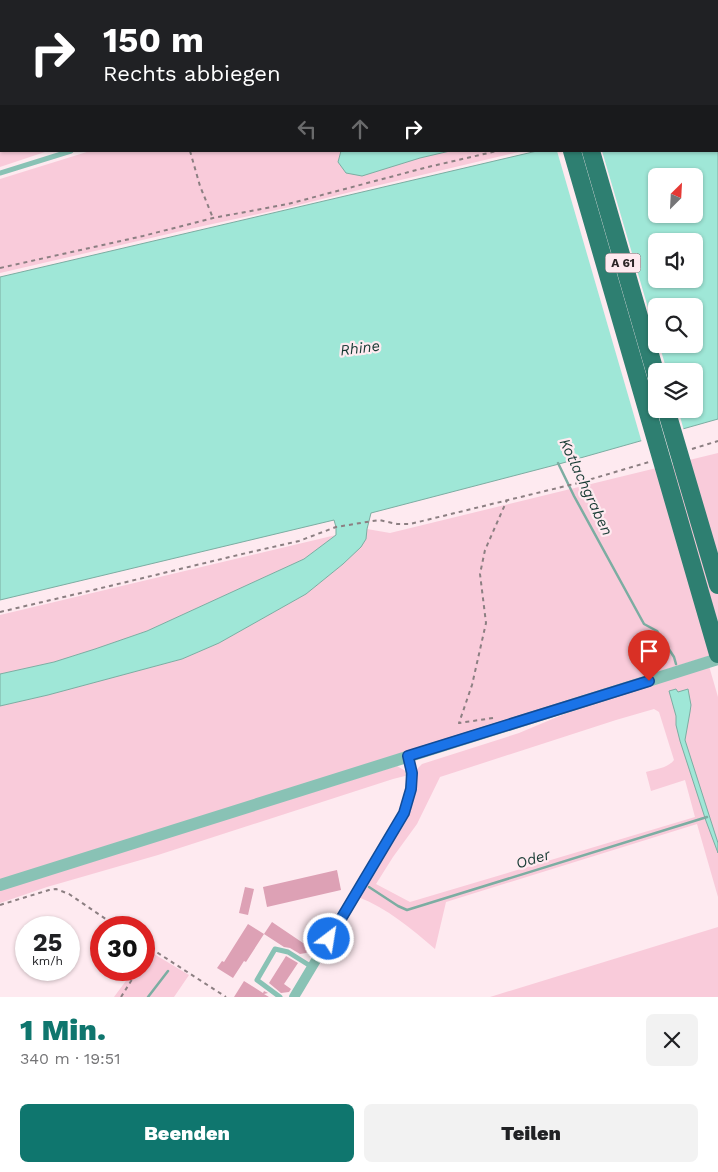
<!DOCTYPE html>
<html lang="de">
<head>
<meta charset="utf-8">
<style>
  body { margin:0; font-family:"Work Sans",sans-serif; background:#f2f2f2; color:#202124; height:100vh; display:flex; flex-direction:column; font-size:19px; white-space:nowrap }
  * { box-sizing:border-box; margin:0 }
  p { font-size:16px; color:#757577 }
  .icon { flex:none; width:28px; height:28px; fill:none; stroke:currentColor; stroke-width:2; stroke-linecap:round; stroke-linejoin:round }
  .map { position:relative; height:997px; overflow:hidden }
  .sheet { display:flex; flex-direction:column; background:#fff; flex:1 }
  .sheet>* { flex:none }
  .banner { position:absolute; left:0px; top:0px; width:719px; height:152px; box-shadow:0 1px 4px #0004; background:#202124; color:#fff; overflow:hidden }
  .needle { width:32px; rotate:24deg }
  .controls { position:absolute; left:648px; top:168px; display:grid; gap:10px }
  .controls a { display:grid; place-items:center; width:55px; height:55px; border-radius:8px; background:#fff; box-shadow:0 1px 4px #0004; font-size:25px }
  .speed { position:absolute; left:15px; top:916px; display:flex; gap:10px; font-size:25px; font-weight:700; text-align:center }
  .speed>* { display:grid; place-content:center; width:65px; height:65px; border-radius:50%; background:#fff; box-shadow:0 1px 4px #0004; line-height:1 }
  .speed small { font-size:12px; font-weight:400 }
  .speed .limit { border:8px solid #d22; background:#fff; color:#111 }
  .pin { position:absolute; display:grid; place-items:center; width:42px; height:42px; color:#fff; margin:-51px -21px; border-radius:50% 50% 50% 0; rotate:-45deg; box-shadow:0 0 5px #0007 }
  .pin .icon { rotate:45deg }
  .me { position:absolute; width:55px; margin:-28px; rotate:31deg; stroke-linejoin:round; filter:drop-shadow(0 0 4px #0008) }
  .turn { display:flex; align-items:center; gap:18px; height:105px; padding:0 20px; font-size:22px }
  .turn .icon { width:65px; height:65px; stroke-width:2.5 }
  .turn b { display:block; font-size:35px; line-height:42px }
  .lanes { display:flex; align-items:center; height:48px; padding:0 20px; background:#0003; justify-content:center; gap:25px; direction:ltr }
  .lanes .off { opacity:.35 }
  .round { display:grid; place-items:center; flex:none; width:52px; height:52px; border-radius:8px; background:#f2f2f2 }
  .summary { display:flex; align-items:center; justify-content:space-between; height:85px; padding:0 20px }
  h1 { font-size:30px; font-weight:800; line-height:38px; color:#0f766e }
  .button { display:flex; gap:10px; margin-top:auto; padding:10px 20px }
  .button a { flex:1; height:58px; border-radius:8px; background:#0f766e; color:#fff; font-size:20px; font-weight:800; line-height:58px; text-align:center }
  .button a+a { background:#f2f2f2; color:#202124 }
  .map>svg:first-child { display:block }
</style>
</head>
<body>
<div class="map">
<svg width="718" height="997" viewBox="0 0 718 997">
  <rect width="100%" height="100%" fill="#feeaf0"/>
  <g fill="#f9cbda" fill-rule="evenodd">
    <path d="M 137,0 L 512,0 L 513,1 L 136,1 Z"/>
    <path d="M 566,0 L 651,0 L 650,1 L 566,1 Z"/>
    <path d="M 1,129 L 1,151 L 48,151 L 0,167 L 0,130 Z"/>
    <path d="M 90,151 L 341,151 L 338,162 L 420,158 L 450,151 L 523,151 L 367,188 L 290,207 L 194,228 L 0,273 L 0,179 Z"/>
    <path d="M 718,453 L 718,653 L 0,880 L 0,706 L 48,695 L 182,659 L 219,643 L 306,594 L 343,564 L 366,539 L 367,529 L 390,533 Z"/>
    <path d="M 336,535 L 304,559 L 147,631 L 95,649 L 54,662 L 0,674 L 0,615 Z"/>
    <path d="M 709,666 L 718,697 L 718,897 L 697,824 L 446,902 L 435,949 C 412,929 387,908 358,897 L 395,835 L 416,770 L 422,764 L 519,733 L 581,707 ZM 654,709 L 659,712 L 674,760 C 668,768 656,769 646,772 L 651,791 L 685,780 L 695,817 L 410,902 L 376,884 L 393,857 L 417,824 L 440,777 L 616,720 Z"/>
    <path d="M 397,766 L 404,770 L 409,775 L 393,779 L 158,855 L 47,887 L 0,903 L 0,889 Z"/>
    <path d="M 718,927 L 718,997 L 490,997 Z"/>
    <path d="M 149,951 L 189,975 L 174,997 L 114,997 L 134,970 L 144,970 L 144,958 Z"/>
  </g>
  <g fill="#9fe7d7" stroke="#7cada2" fill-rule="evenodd">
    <path d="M 718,109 L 718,419 L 559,464 L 371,513 L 367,529 L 366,539 L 361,547 L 343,564 L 306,594 L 219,643 L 182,659 L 48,695 L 0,706 L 0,674 L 54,662 L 95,649 L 147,631 L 304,559 L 336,535 L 336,527 L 334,520 L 0,600 L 0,277 L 537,151 L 718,151 ZM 656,176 L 694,176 L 694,214 L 656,214 ZM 656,241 L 694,241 L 694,279 L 656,279 ZM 656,306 L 694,306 L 694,344 L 656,344 ZM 656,371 L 694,371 L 694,409 L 656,409 Z"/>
    <path d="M 341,151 L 450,151 L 420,158 L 362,176 L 346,173 L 338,162 Z"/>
    <path d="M 676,689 L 678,692 L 688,689 L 691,705 L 690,712 L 685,740 L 718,843 L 718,853 L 706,821 L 680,741 L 676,725 L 676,716 L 669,691 Z"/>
  </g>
  <path fill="#feeaf0" d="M 557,151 L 602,151 L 656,335 L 656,344 L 659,344 L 667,371 L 656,371 L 656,409 L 678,409 L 684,431 L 642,443 Z"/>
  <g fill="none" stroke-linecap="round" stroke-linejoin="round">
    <g stroke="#7cada2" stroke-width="2.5">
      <path d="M 558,463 L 574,496 L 644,624 L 657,631 L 674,657 L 676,664"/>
      <path d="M 369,887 L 398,906 L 407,910 L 707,817"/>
      <path d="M 148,997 L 168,971"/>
    </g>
  </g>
  <g fill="#dda1b5">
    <path d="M 337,870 L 341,890 L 267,907 L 263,887 Z"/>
    <path d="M 245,887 L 254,889 L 248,915 L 239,913 Z"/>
    <path d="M 272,922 L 303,943 L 308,944 L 310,947 L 309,951 L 306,953 L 300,954 L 290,948 L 284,947 L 264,934 Z"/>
    <path d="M 248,924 L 264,934 L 246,962 L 244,961 L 233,978 L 217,968 L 222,961 L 224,962 Z"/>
    <path d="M 286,956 L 298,963 L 284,984 L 291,989 L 289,992 L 281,993 L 269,983 Z"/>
    <path d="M 244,981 L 263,993 L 264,991 L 268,993 L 264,994 L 269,997 L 234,997 Z"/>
  </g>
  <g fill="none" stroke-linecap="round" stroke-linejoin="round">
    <g stroke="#8c7f82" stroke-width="2" stroke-dasharray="4 4" stroke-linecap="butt">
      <path d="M 131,1 L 133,0"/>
      <path d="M 718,101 L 718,100"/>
      <path d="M 0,126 L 1,125"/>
      <path d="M 190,151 L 200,186 L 213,218"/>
      <path d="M 0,268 L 143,236 L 213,218 L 288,204 L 428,167 L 497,151"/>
      <path d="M 692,449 L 718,441"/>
      <path d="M 0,612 L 85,592 L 238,555 L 299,541 L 336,527 L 379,520 L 397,524 L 410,524 L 578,483 L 649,462"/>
      <path d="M 493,718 L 459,723 L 472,685 L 486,623 L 480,574 L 485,550 L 507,500"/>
      <path d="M 0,905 L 49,890 L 56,889 L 69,894 L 119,928"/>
      <path d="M 144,944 L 226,997"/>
      <path d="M 144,962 L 152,950"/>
      <path d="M 121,997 L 138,970"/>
    </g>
    <g stroke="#89c2b5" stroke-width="5">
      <path d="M 440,0 L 443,1"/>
      <path d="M 351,1 L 353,0"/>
      <path d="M 0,173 L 71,151"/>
      <path d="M 280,997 L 257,980 L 275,949 L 288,952 L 312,967"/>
    </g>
    <path stroke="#89c2b5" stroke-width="10" d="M 294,997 L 404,813 C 412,789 413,781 408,756"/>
    <path stroke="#89c2b5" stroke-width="12" d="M 0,885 L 718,659"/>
    <g stroke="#2e7f71" stroke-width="18">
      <path d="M 528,0 L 528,1"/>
      <path d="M 546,0 L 546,1"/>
      <path d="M 572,151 L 718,654"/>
      <path d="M 591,151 L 656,375"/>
      <path d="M 666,409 L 718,585"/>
    </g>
  </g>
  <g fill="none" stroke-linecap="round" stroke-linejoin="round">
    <g stroke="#114b97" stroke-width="12">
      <path id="route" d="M 329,939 L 404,813 L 411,789 L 412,773 L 408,756 L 649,681"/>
    </g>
    <use href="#route" stroke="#1a73e8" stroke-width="9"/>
  </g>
  <g text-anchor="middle" stroke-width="4.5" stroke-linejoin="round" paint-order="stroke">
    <rect fill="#feeaf0" stroke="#6b6063" stroke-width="1" x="605.5" y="253.5" width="35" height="19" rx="4"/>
    <g font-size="12" font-weight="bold" fill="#2c2527">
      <text x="623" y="267">A 61</text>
    </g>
    <g font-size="15" font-style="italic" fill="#183b34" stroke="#feeaf0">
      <text transform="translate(360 348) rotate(-7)" y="5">Rhine</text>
      <text transform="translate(586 487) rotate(65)" y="5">Kotlachgraben</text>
      <text transform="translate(533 859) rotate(-17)" y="5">Oder</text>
    </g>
  </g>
</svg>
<div class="controls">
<a><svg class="needle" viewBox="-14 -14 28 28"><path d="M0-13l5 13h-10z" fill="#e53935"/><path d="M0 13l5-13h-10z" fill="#757577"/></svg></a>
<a><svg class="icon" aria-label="sound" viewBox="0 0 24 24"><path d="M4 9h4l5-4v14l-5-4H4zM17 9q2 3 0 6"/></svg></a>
<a><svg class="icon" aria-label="search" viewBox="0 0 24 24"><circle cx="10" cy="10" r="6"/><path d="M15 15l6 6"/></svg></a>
<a><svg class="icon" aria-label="layers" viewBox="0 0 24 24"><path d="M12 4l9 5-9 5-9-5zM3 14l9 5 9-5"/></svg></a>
</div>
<div class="speed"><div>25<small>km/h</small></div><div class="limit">30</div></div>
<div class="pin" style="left:649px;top:681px;background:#d93025"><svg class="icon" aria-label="arrive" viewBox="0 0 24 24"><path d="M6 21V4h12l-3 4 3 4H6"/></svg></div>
<svg class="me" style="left:329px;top:939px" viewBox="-20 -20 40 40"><circle r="17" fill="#1a73e8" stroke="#fff" stroke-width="3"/><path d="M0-11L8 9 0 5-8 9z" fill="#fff"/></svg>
<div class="banner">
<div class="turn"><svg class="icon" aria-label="right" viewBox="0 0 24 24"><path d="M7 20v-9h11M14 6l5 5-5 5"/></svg><div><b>150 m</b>Rechts abbiegen</div></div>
<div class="lanes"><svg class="icon off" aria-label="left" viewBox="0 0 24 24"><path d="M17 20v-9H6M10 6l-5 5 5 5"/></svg><svg class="icon off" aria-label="ahead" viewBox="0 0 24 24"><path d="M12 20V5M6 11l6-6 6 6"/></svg><svg class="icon" aria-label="right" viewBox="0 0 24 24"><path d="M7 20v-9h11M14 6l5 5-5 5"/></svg></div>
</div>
</div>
<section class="sheet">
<div class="summary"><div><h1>1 Min.</h1><p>340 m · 19:51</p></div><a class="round"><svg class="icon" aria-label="close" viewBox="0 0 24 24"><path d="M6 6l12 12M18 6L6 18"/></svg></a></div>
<div class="button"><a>Beenden</a><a>Teilen</a></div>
</section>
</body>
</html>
